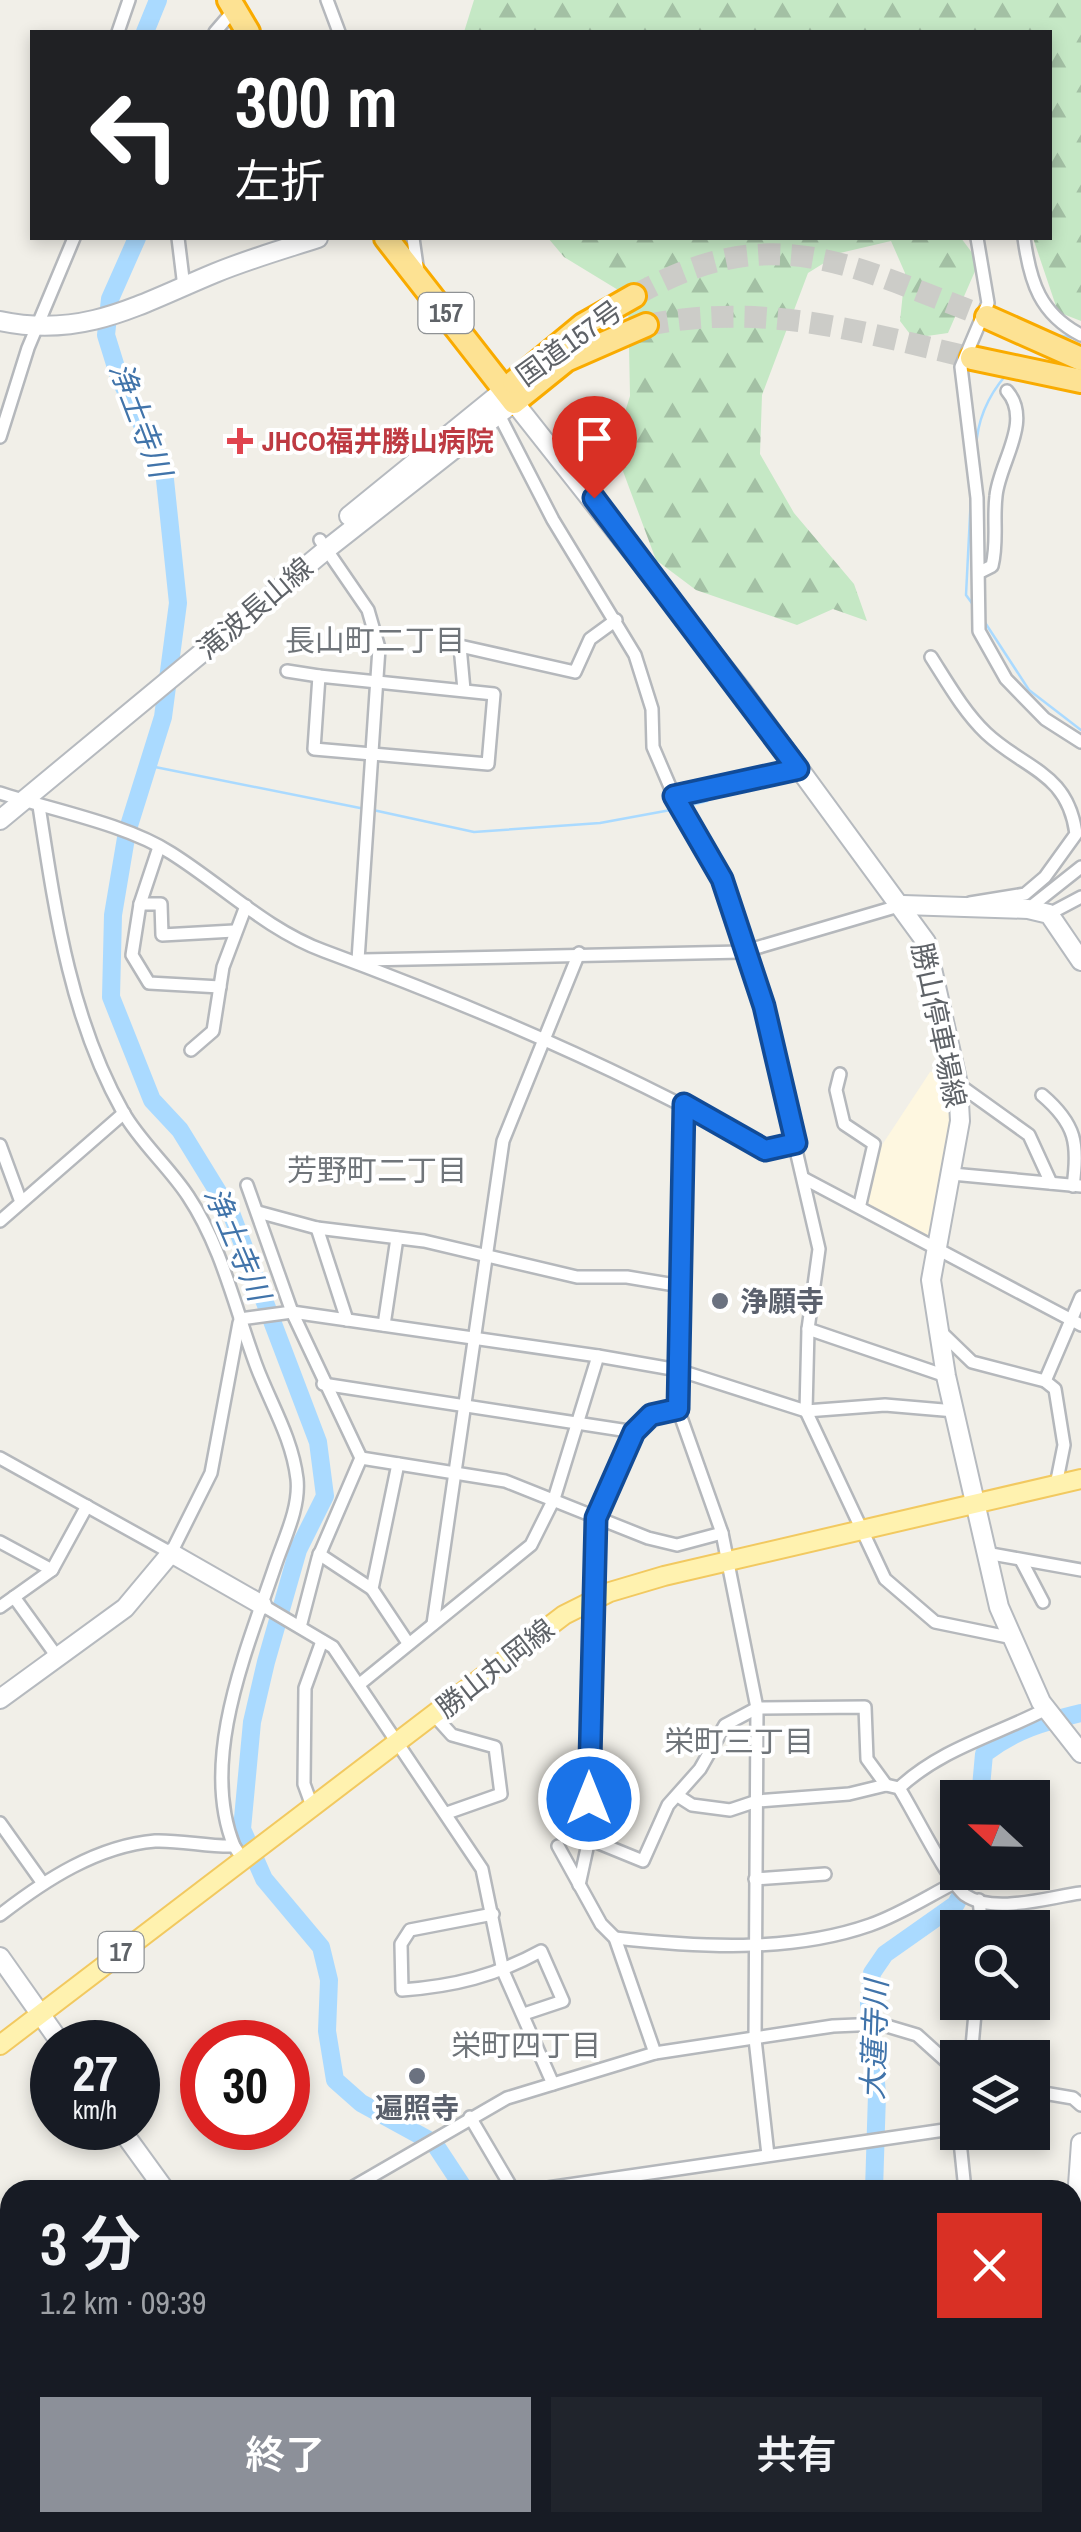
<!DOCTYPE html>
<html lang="ja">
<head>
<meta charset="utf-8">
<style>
  body { margin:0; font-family:"Archivo Narrow","Noto Sans JP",sans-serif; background:#20242c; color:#f1f3f6; height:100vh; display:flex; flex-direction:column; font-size:38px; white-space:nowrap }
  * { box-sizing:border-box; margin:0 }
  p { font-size:32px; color:#9ea1a6 }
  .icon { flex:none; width:55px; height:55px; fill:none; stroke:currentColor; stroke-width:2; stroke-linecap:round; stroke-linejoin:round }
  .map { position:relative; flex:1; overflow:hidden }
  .drawer { position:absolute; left:0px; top:2180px; width:1082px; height:352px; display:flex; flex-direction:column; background:#171b24; border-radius:30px 30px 0 0; box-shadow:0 5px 15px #0003 }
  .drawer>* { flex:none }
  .banner { position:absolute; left:30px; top:30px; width:1022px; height:210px; border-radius:0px; box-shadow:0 5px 15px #0003; background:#202124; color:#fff; overflow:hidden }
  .needle { width:65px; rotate:292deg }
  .tools { position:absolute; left:940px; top:1780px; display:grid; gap:20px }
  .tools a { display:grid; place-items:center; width:110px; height:110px; border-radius:0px; background:#171b24; box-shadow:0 5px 15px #0003; font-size:50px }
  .speed { position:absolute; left:30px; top:2020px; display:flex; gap:20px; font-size:50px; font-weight:700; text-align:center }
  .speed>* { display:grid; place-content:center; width:130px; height:130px; border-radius:50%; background:#171b24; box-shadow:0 5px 15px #0003; line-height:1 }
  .speed small { font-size:25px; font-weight:400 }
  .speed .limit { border:15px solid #d22; background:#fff; color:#111 }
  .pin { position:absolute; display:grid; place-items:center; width:85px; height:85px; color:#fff; margin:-102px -42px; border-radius:50% 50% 50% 0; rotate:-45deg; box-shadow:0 0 10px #0007 }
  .pin .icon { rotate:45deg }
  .me { position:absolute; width:110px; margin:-55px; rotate:0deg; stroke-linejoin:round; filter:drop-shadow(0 0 8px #0008) }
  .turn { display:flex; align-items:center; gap:35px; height:210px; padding:0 40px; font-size:45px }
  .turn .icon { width:130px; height:130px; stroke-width:2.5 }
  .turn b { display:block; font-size:70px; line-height:85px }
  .round { display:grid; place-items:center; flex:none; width:105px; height:105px; border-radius:0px; background:#20242c }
  .summary { display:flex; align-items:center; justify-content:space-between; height:170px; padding:0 40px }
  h1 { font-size:60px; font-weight:600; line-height:75px }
  .primary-button { display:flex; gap:20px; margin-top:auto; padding:20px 40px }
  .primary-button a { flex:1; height:115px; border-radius:0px; background:#8c9099; color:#fff; font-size:40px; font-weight:600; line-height:115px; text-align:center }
  .primary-button a+a { background:#20242c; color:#f1f3f6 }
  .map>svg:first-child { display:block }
</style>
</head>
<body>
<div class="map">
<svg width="1081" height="2532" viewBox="0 0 1081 2532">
  <defs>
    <pattern id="grass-dots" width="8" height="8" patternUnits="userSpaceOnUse" patternTransform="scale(2.5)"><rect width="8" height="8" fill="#c5e8c5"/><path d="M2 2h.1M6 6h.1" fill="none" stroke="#a3c0a4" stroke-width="1.8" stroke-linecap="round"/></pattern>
    <pattern id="forest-firs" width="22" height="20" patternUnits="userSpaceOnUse" patternTransform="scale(2.5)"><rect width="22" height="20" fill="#c5e8c5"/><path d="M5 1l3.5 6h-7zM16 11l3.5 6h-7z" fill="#a3c0a4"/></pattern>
  </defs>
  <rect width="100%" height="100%" fill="#f1efe8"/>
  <path fill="#fef7e0" d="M 949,1069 L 954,1127 L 931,1241 L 867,1205 L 880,1148 L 930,1072 Z"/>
  <g fill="url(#grass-dots)">
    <path d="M 3,2427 L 10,2451 L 10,2522 L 30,2523 L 33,2532 L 0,2532 Z"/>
    <path d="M 1073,2517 L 1081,2517 L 1081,2532 L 291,2532 L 332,2522 L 1072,2522 Z"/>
  </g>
  <g fill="url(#forest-firs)">
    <path d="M 474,0 L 1081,0 L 1081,321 L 1058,312 L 1033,238 L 1050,238 L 1050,32 L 464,32 Z"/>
    <path d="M 548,238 L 961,238 L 979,262 L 948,333 L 913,338 L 900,321 L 905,273 L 891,241 L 840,253 L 808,273 L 762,395 L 760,454 L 794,513 L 854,584 L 867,621 L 833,609 L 797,625 L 696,590 L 656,560 L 614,447 L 630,396 L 628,296 L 564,257 Z"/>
  </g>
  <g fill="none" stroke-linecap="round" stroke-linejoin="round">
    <g stroke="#aadaff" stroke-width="2.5">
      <path d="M 1049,334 L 1075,338"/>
      <path d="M 976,449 C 977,420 987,397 1006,375"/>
      <path d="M 971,496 L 966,595 L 974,606"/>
      <path d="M 984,621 L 1029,690 L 1081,730"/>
      <path d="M 150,766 L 365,809"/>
      <path d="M 684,807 L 707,801"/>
      <path d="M 373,810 L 474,832 L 600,823 L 676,809"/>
    </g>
    <g stroke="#aadaff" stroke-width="18">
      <path d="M 145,32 L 158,0"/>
      <path d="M 137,238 L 110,299 L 106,335 L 119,377 L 164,470 L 178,603 L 163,717 L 127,832 L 113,915 L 111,997 L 152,1100 L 180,1130 L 231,1213 L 318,1442 L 325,1496 L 298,1550 L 266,1662 L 252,1722 L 242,1829 L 264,1879 L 321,1947 L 329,1980 L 327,2031 L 335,2080 L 361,2103 L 434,2143 L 465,2190"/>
      <path d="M 980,1798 L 984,1754 C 1015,1730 1043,1722 1081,1713"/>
      <path d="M 874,2190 L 877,2094 L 869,2003 L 872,1973 L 885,1954 L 956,1904 L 972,1872"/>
      <path d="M 191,2532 L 212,2522"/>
    </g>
    <g stroke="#ccccc8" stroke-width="22" stroke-dasharray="22 11" stroke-linecap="butt">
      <path d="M 634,296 C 774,216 851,267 987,317"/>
      <path d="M 646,325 C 764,302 858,331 972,358"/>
    </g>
    <g stroke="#b5b8bc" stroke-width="16">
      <g id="street">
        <path d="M 327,0 L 339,32"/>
        <path d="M 118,32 L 129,0"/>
        <path d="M 215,32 L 234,10"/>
        <path d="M 178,238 L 184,287"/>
        <path d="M 413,238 L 418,273"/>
        <path d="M 977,238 L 988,303 L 961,367 L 977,498 L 979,631 L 1006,679 L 1045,719 L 1081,742"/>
        <path d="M 1024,238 C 1030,282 1040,314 1081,335"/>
        <path d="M 497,411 L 553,520 L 635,655 L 652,709 L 653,747 L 674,796 L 722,879 L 742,952 L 758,987 L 819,1249 L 808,1329 L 806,1411 L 885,1579 L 935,1622 L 1013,1638"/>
        <path d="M 0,437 L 28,348 L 74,238"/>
        <path d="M 320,540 L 368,610 L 379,648 L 358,960"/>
        <path d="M 982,571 L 992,566 C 998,542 993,521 996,496 C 999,463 1033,421 1007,391"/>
        <path d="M 931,657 C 947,682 964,712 986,733 C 1024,769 1068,772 1076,834 L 1045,877 L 1025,894 L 970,903"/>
        <path d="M 287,671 L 319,676"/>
        <path d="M 319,676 L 494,694 L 488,764 L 314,749 Z"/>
        <path d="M 464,690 L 460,646 L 575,672 L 590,639 L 616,620"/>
        <path d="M 0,793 C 52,810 126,824 171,853 C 222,885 267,930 324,951 C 476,1007 624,1070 765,1150 L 797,1143"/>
        <path d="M 674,796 L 798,769"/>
        <path d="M 39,806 C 55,910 70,1018 123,1112 C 140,1142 169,1167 188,1196 C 222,1247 235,1308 256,1365 C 270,1403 292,1437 297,1479 C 300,1508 284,1539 275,1566 C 247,1649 199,1760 234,1846"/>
        <path d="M 159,847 L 140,904 L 132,955 L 149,983 L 220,987"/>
        <path d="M 140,904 L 161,904 L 162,935 L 234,931"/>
        <path d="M 1028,909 L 1081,867"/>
        <path d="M 1049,914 L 1081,897"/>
        <path d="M 363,960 L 742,952 L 902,905"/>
        <path d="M 191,1050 L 213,1031 L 223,967 L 246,906"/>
        <path d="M 840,1074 L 836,1090 L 844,1124 L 874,1144 L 860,1204"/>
        <path d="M 958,1084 L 1029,1135 L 1051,1183"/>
        <path d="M 1042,1095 C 1076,1124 1079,1144 1073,1186"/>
        <path d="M 684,1104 L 678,1409 L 722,1533 L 757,1708 L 755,2039 L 768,2155"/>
        <path d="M 0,1145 L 21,1202"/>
        <path d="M 952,1174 L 1081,1186"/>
        <path d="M 805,1179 L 1081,1325"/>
        <path d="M 247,1185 L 292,1312 L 361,1458 L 318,1558 L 300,1627"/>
        <path d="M 258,1212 L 317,1228 L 424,1241 L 577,1277 L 627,1277 L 681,1286"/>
        <path d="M 0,1221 L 124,1113"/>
        <path d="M 317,1228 L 347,1320"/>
        <path d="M 240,1319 L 292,1312 L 598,1356 L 678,1370 L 806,1411 L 885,1405 L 955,1411"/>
        <path d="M 384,1325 L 397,1238"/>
        <path d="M 808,1329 L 946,1376"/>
        <path d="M 941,1332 L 972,1362 L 1045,1381 L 1081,1297"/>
        <path d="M 1045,1381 L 1055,1389 L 1064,1445 L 1056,1485"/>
        <path d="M 323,1384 L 635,1432 L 651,1415 L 678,1409"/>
        <path d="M 0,1458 L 171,1553 L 211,1473 L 239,1323"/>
        <path d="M 361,1458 L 505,1481 L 648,1538 L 677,1545 L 722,1533"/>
        <path d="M 398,1464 L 372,1589 L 408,1643"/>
        <path d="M 0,1542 L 52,1570"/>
        <path d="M 986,1553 L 1081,1570"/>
        <path d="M 319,1554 L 372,1589"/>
        <path d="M 1021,1560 L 1043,1602"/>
        <path d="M 14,1597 L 58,1658"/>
        <path d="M 262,1605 L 333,1647 L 482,1869 L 503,1971 L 553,2084"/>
        <path d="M 0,1607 L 52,1570 L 87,1506"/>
        <path d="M 433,1624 L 503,1141 L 579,953"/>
        <path d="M 361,1683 L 531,1545 L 554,1499 L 598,1356"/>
        <path d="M 434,1715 L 452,1735 L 495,1747 L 501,1794 L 447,1813"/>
        <path d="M 899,1788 C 942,1748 996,1735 1046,1709"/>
        <path d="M 678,1796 L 692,1805 L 730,1810 L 757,1801 L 849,1794 L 886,1785 L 899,1788 C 913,1810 949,1883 965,1895 C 994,1915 1049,1897 1081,1893"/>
        <path d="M 312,1806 L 304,1784 L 305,1688 L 322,1641"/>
        <path d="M 0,1823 L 42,1882"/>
        <path d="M 589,1839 L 643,1861 L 668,1805 L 700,1769 L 725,1725 L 757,1708 L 865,1707 L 867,1759 L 886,1785"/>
        <path d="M 558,1846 L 601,1924 L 615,1938 L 655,2053"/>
        <path d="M 755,1879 L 825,1874"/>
        <path d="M 579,1885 L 589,1839 L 596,1518 L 635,1432"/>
        <path d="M 979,1900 L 982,1928"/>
        <path d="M 493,1914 L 410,1930 L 401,1944 L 402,1990 C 455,1986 495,1976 541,1951 L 563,2001 L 524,2014"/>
        <path d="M 0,1915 C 45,1880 97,1846 155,1841 C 181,1840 208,1847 234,1846 L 238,1852"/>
        <path d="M 615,1938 C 698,1947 790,1953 870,1925 C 899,1915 927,1897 954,1883"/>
        <path d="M 971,2058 L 976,2002"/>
        <path d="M 1032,2091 L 1073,2098 L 1081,2105"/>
        <path d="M 470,2117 L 513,2190"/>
        <path d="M 959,2132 L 965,2190"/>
        <path d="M 348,2190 L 507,2098 L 655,2053 L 833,2026 L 880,2024 L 917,2035 L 958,2072"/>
        <path d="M 534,2190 L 958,2128"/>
        <path d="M 1072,2287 L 1081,2341"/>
        <path d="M 5,2324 L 10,2340"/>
        <path d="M 1072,2361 L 1081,2361"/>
        <path d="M 72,2522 L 75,2532"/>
      </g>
    </g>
    <g stroke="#b6babf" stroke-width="22">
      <g id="secondary">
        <path d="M 0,321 C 84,339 140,304 215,273 C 249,259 284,249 318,238"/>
        <path d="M 349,516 L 504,390"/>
        <path d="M 0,820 L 327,549 L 514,402 L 740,688 L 926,942 L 958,1084 L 960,1121 L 931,1280 L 946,1376 L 999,1607 L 1041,1702 L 1081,1753"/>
        <path d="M 903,905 L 1028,909 L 1049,914 L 1081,961"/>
        <path d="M 0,1699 L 125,1608 L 171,1553 L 262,1605"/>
        <path d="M 0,1957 L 60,2042"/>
        <path d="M 120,2128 L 165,2190"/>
        <path d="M 1072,2269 L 1081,2143"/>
        <path d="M 1072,2283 L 1081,2282"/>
      </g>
    </g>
    <g stroke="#f2c960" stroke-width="22">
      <path id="primary" d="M 0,2045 L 564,1615 L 610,1592 L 664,1576 L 1081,1479"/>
    </g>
    <g stroke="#f9ab00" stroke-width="28">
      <g id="highway">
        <path d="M 229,0 L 248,32"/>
        <path d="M 386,238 L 514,402 L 566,360 L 646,325"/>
        <path d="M 987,317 L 1081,359"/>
        <path d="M 972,358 L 1081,381"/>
        <path d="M 514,382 L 583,325 L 634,296"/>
      </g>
    </g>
    <use href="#street" stroke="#fff" stroke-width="11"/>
    <use href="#secondary" stroke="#fff" stroke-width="18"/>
    <use href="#primary" stroke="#fff2af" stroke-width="18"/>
    <use href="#highway" stroke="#fde293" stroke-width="22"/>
  </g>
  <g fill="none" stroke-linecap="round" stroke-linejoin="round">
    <g stroke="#114b97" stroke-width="25">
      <path id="route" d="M 589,1799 L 596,1518 L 634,1432 L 651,1415 L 678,1409 L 684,1104 L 765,1150 L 796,1143 L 764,1006 L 722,879 L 674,796 L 798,769 L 594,498"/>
    </g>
    <use href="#route" stroke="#1a73e8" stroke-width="18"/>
  </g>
  <path fill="#e0444e" stroke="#fff" stroke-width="4" d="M235 426h10v10h10v10h-10v10h-10v-10h-10v-10h10z"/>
  <g fill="#6b7280" stroke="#fff" stroke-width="4">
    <circle cx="720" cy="1301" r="10"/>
    <circle cx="417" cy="2076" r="10"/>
  </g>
  <g text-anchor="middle" stroke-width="8" stroke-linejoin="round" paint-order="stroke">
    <g fill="#fff" stroke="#8f9295" stroke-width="2.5">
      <rect x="418.5" y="293" width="55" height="40" rx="8"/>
      <rect x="98.5" y="1932" width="45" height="40" rx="8"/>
    </g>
    <g font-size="25" font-weight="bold" fill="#5f6368">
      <text x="446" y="322">157</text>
      <text x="121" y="1961">17</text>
    </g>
    <g font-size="28" fill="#5f6368" stroke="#fff">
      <text transform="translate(569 343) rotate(-36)" y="10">国道157号</text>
      <text transform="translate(255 608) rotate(-40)" y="10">滝波長山線</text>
      <text transform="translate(939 1025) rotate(78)" y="10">勝山停車場線</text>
      <text transform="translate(495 1668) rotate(-38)" y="10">勝山丸岡線</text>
    </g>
    <g font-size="28" font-weight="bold" fill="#be3a42" stroke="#fff" text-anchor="start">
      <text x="262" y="451">JHCO福井勝山病院</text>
    </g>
    <g font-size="28" font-weight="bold" fill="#5b616d" stroke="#fff" text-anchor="start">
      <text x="740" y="1311">浄願寺</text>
      <text x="417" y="2118" text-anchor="middle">遍照寺</text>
    </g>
    <g font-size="30" font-style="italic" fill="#4174aa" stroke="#fff">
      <text transform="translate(140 420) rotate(69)" y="10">浄土寺川</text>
      <text transform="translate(237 1244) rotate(67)" y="10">浄土寺川</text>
      <text transform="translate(875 2040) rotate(-88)" y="10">大蓮寺川</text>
    </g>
    <g font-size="30" fill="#70757a" stroke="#fff">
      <text x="375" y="651">長山町二丁目</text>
      <text x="377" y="1181">芳野町二丁目</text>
      <text x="739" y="1752">栄町三丁目</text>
      <text x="526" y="2056">栄町四丁目</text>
    </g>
  </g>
</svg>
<div class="tools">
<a><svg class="needle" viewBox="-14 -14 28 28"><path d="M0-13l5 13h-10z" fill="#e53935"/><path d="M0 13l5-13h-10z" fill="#9ea1a6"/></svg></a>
<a><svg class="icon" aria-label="search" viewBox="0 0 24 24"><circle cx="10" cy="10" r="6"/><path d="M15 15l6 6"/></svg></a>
<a><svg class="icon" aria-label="layers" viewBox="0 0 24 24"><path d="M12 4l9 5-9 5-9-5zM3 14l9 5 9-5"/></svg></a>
</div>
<div class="speed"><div>27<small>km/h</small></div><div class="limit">30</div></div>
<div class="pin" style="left:594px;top:498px;background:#d93025"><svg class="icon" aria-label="arrive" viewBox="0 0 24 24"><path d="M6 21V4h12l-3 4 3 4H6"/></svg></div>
<svg class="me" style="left:589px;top:1799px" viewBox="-20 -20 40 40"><circle r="17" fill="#1a73e8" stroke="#fff" stroke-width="3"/><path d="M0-11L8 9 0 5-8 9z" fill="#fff"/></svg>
<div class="banner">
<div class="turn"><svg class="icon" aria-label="left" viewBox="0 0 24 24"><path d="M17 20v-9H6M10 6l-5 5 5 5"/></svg><div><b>300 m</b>左折</div></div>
</div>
<section class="drawer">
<div class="summary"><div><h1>3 分</h1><p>1.2 km · 09:39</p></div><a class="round" style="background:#d93025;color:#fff"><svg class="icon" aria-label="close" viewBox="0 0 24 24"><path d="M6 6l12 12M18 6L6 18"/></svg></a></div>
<div class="primary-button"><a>終了</a><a>共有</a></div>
</section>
</div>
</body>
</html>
